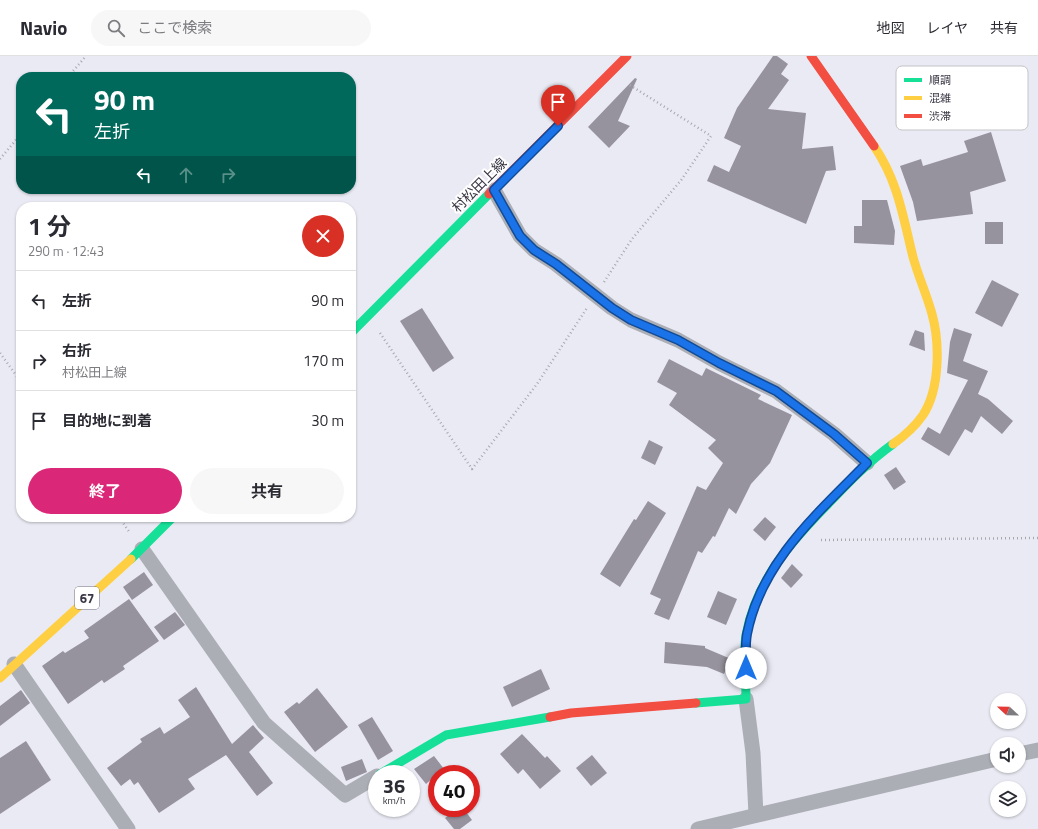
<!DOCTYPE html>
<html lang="ja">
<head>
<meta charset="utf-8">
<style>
  body { margin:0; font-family:"Titillium Web","Noto Sans JP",sans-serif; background:#f7f7f7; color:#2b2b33; height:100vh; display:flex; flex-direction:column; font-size:15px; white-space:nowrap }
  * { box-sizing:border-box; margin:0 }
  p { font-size:13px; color:#7c7c81 }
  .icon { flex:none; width:22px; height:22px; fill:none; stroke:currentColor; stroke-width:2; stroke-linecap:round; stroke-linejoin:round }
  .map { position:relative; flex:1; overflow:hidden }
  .side { position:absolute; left:16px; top:146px; width:340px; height:320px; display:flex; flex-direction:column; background:#fff; border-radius:16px; box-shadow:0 1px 3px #0004 }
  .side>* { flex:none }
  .top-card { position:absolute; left:16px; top:16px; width:340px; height:122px; border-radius:16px; box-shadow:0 1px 3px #0004; background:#00695c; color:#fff; overflow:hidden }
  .needle { width:26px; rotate:292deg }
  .buttons { position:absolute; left:990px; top:637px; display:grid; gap:8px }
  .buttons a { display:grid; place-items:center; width:36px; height:36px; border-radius:50%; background:#fff; box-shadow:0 1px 3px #0004; font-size:20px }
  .speed { position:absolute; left:368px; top:709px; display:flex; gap:8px; font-size:20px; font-weight:700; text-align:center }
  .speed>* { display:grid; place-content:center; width:52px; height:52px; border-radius:50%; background:#fff; box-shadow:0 1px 3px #0004; line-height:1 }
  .speed small { font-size:10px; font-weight:400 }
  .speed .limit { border:6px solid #d22; background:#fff; color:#111 }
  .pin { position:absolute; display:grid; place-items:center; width:34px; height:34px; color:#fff; margin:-41px -17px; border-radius:50% 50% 50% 0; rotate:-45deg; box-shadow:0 0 4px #0007 }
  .pin .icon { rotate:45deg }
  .me { position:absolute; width:44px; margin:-22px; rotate:0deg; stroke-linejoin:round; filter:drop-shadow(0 0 3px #0008) }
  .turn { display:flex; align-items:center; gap:14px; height:84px; padding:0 12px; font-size:18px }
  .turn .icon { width:52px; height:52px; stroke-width:2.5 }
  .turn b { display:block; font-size:28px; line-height:34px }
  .lanes { display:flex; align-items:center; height:38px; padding:0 12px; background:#0003; justify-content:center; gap:20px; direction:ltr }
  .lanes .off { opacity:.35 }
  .round { display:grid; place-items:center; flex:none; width:42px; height:42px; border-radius:21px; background:#f7f7f7 }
  .head { display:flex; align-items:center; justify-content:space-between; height:68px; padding:0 12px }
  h1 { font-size:24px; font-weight:700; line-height:30px }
  .button { display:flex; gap:8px; margin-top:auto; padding:8px 12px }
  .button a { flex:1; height:46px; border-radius:24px; background:#db2777; color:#fff; font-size:16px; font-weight:700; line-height:46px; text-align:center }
  .button a+a { background:#f7f7f7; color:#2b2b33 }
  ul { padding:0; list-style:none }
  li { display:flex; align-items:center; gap:12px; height:60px; padding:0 12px; border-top:1px solid #e1e1e2 }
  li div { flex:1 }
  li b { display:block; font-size:15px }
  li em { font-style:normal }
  header { display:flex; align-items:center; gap:24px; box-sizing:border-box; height:56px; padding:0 20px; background:#fff; border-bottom:1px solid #e1e1e2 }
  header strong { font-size:19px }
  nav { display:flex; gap:22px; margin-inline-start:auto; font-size:14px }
  .search { width:280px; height:36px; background:#f7f7f7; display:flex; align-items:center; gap:10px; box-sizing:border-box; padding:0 14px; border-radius:22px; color:#7c7c81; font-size:15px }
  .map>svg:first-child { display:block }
</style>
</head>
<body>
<header>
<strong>Navio</strong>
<div class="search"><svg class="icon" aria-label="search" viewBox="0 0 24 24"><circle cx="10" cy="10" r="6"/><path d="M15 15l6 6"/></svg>ここで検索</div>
<nav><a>地図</a><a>レイヤ</a><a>共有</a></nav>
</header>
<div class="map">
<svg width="1038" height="773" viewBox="0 0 1038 773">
  <rect width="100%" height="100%" fill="#eaeaf4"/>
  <g fill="#97939e">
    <path d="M 773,0 L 777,0 L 788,8 L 781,18 L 789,24 L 768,53 L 806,57 L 802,93 L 833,90 L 836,114 L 826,115 L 806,168 L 707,125 L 714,109 L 729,116 L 741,90 L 724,82 L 737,52 Z"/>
    <path d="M 635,22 L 637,23 L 618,65 L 630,70 L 609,92 L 588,71 Z"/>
    <path d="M 991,76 L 1006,125 L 970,136 L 973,158 L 917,165 L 913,146 L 900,110 L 921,103 L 923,110 L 968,96 L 964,85 Z"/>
    <path d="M 862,144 L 887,144 L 895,175 L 894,189 L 854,187 L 854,170 L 862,170 Z"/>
    <rect x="985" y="166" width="18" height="22"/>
    <path d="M 992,224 L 1019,238 L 1002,271 L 975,257 Z"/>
    <path d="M 422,252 L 454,302 L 433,316 L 400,265 Z"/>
    <path d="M 954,272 L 972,278 L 963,305 L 988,315 L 978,338 L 988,343 L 1013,365 L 1002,378 L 981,360 L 972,377 L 965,373 L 949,400 L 921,383 L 928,371 L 940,378 L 968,324 L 947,317 L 950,286 Z"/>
    <path d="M 915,274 L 924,277 L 925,295 L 909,289 Z"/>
    <path d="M 669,303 L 702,320 L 706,312 L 761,339 L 758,343 L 792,359 L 770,407 L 751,428 L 736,458 L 729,452 L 715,481 L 713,480 L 702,497 L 698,495 L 669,564 L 654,558 L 661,543 L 650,538 L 697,430 L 706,434 L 723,407 L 708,392 L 716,384 L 669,349 L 677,337 L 657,326 Z"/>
    <path d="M 649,384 L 663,391 L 655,409 L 641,402 Z"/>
    <path d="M 896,411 L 906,426 L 894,434 L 884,419 Z"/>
    <path d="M 648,445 L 666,457 L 620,531 L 600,518 L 634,463 L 636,464 Z"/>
    <path d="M 765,461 L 776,471 L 765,485 L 753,474 Z"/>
    <path d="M 792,508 L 803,519 L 791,532 L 781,522 Z"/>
    <path d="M 144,516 L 153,529 L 132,544 L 123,531 Z"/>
    <path d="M 718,535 L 737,543 L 726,569 L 707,561 Z"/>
    <path d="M 129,543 L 159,585 L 123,610 L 125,613 L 104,627 L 102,624 L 68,648 L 42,610 L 63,595 L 65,597 L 89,582 L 84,575 Z"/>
    <path d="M 175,556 L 185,569 L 164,584 L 154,571 Z"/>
    <path d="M 665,586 L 705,590 L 705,592 L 731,603 L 724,618 L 707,611 L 664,607 Z"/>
    <path d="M 541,613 L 550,633 L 512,651 L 503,631 Z"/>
    <path d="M 196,631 L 232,688 L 253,669 L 264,682 L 249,696 L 273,727 L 257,740 L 226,699 L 188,723 L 195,733 L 159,757 L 138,726 L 134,729 L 130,723 L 121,730 L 107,712 L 142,686 L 140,683 L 160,671 L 164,678 L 190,661 L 178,644 Z"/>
    <path d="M 317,632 L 348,671 L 315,696 L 284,656 L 297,646 L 299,648 Z"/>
    <path d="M 21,634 L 30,647 L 0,670 L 0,650 Z"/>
    <path d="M 372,661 L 393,695 L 378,704 L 358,669 Z"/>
    <path d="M 522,678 L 545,702 L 547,700 L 561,715 L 540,733 L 523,713 L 518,718 L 500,698 Z"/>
    <path d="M 26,685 L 51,724 L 0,758 L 0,702 Z"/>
    <path d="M 592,699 L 607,717 L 591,730 L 576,712 Z"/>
    <path d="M 434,700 L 448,718 L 437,718 L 426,728 L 414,713 Z"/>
    <path d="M 362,703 L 367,716 L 346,725 L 341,711 Z"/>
    <path d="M 458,752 L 463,752 L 472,764 L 460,773 L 454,773 L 445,762 Z"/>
  </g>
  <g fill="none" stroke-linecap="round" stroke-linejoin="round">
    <g stroke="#a8a9b0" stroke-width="2.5" stroke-dasharray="1 3" stroke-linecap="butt">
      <path d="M 68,21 L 86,0"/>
      <path d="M 0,103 L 21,78"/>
      <path d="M 604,226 L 632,183 L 682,123 L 711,80 L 628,28"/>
      <path d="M 380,277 L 472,413 L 537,328 L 587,252"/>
      <path d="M 0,297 L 21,326"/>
      <path d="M 119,461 L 130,477"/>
      <path d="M 821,484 L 1038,482"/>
    </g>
    <g stroke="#acaeb5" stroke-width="15">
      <path d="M 494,134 L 520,180 L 534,194 L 556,208 L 612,252 L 631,264 L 678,284 L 719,307 L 776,335 L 834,378 L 867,407"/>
      <path d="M 142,493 L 264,667 L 345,739 L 377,720"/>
      <path d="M 14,608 L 128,773"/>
      <path d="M 746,643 L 753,697 L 756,759"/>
      <path d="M 1019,698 L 1038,694"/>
      <path d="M 698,773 L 997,703"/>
    </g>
    <g stroke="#16e098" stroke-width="9">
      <path d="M 351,277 L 489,138"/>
      <path d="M 131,503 L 173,461"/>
      <path d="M 696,647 L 746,643 C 746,623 743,598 746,579 C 756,524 791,486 828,448 C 849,426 868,406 893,388"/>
      <path d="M 380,718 L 446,679 L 550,661"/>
    </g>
    <g stroke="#ffcf43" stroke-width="9">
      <path d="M 874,90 C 898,125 903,161 913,201 C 918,220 927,239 932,258 C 940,287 940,333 923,359 C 916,369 903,381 893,388"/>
      <path d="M 0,622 L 131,503"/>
    </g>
    <g stroke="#f24e42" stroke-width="9">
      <path d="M 811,0 L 874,90"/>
      <path d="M 489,138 L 627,0"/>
      <path d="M 550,661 L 571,657 L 696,647"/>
    </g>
  </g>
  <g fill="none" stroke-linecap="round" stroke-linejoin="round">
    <g stroke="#114b97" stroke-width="10">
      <path id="route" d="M 558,70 L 494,134 L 520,180 L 534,194 L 556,208 L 612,252 L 631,264 L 678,284 L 719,307 L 776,335 L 834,378 L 867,407 C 818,457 761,506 747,578 C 745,589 746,601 746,612"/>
    </g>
    <use href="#route" stroke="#1a73e8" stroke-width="7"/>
  </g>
  <g text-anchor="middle" stroke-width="4" stroke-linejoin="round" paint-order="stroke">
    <rect fill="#fff" stroke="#74737d" stroke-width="1" x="75" y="531" width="24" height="22" rx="3"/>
    <g font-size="13" font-weight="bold" fill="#393745">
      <text x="87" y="547">67</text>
    </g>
    <g font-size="14" fill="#393745" stroke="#fff">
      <text transform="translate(479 129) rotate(-45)" y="5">村松田上線</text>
    </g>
  </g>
  <rect x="896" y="10" width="132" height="64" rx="6" fill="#fff" stroke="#c4c3c7" stroke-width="1"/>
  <rect x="904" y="22" width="18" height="4" fill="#16e098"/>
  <rect x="904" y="40" width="18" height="4" fill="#ffcf43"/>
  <rect x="904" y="58" width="18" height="4" fill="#f24e42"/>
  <g font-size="11" fill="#393745">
    <text x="929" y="28">順調</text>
    <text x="929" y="46">混雑</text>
    <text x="929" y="64">渋滞</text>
  </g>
</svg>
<div class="buttons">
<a><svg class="needle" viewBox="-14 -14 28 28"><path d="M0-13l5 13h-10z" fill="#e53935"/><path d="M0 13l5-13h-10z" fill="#7c7c81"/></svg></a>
<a><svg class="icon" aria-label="sound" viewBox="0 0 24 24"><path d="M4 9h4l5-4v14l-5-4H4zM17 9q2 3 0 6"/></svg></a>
<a><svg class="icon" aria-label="layers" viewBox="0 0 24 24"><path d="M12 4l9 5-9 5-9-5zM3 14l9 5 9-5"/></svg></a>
</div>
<div class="speed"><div>36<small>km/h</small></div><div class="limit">40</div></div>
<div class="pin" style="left:558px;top:70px;background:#d93025"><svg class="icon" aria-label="arrive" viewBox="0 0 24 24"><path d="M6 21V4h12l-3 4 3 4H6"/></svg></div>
<svg class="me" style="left:746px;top:612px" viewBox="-20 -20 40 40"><circle r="19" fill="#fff"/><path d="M0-13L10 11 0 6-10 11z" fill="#1a73e8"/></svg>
<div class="top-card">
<div class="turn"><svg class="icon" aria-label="left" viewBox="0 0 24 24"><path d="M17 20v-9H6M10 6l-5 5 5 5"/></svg><div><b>90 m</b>左折</div></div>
<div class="lanes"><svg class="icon" aria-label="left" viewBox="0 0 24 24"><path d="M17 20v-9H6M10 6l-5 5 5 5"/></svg><svg class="icon off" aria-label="ahead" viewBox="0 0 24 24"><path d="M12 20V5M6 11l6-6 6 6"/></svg><svg class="icon off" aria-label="right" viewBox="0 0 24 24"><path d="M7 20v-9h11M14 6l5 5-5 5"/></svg></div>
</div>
<section class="side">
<div class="head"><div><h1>1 分</h1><p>290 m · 12:43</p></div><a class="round" style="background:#d93025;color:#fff"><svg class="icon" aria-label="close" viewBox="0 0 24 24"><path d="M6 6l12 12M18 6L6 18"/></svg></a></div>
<ul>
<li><svg class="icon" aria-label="left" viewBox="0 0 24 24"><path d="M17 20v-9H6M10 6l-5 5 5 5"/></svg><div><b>左折</b></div><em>90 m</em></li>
<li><svg class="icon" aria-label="right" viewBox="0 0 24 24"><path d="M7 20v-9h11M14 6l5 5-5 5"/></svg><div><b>右折</b><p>村松田上線</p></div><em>170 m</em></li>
<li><svg class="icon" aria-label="arrive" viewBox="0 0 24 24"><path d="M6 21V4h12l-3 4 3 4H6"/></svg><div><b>目的地に到着</b></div><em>30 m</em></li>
</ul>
<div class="button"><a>終了</a><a>共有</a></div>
</section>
</div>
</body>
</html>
